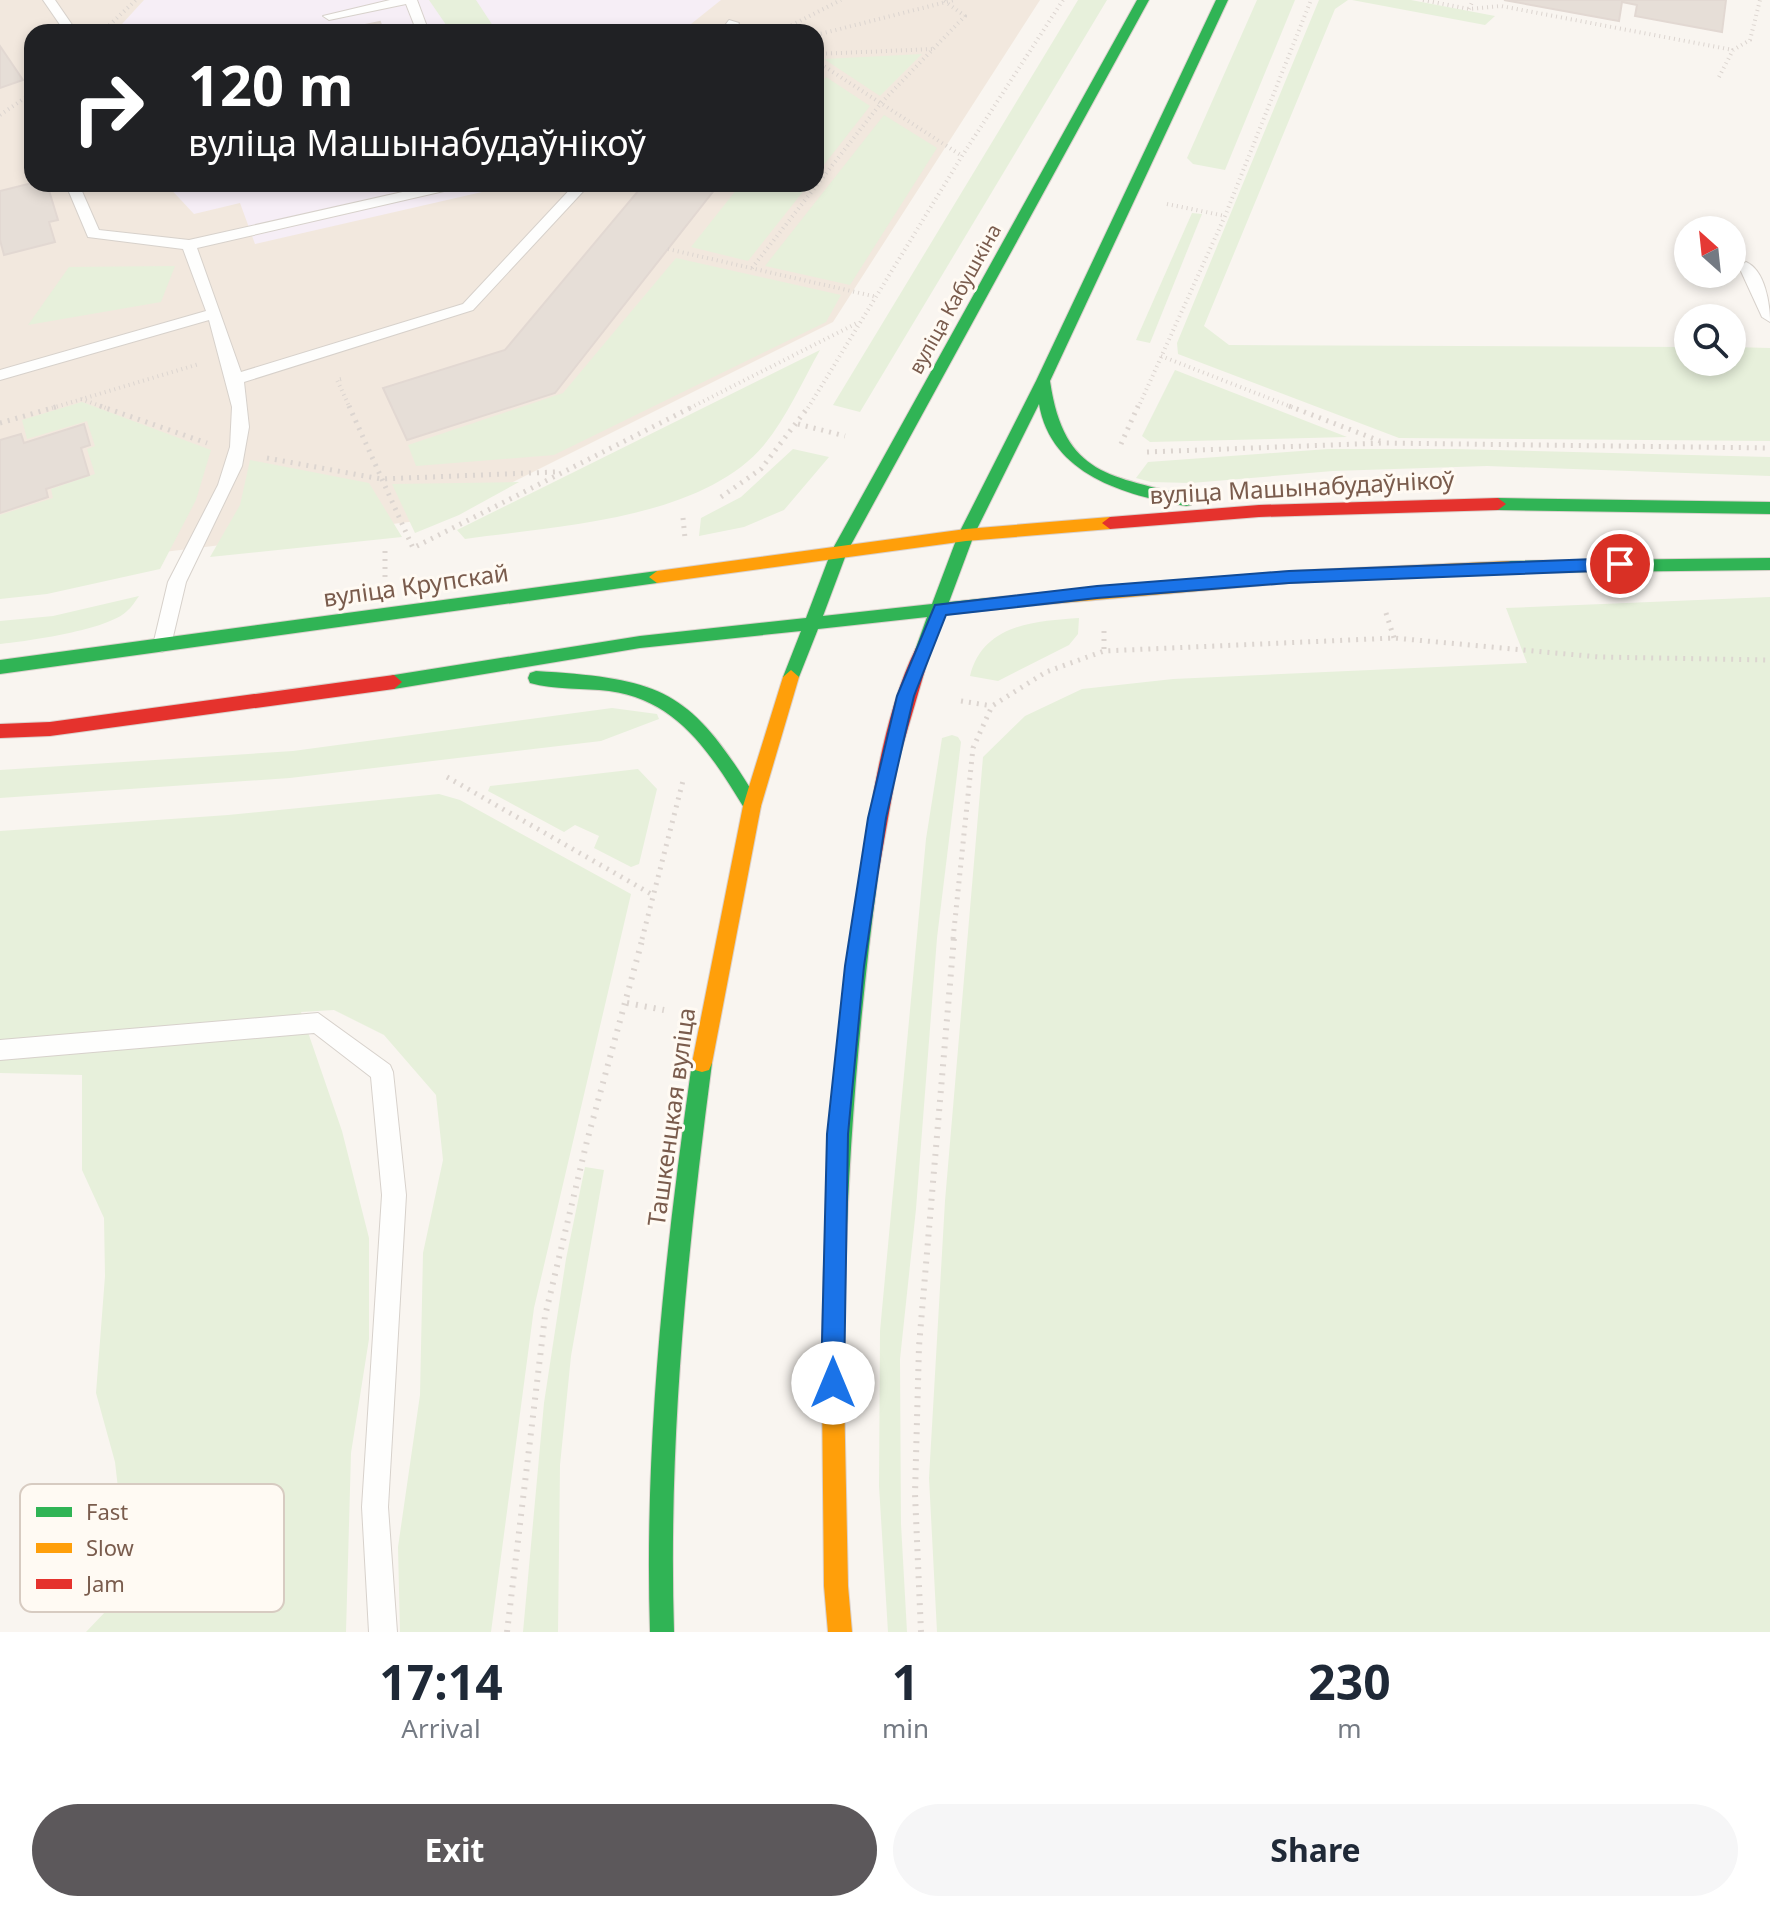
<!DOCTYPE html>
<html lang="en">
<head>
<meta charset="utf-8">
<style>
  body { margin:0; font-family:"Noto Sans",sans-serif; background:#f6f6f7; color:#1f2937; height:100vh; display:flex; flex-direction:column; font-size:30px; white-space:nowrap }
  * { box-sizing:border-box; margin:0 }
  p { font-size:26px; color:#747a83 }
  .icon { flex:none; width:44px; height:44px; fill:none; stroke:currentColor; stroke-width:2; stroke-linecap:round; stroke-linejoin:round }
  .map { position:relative; height:1632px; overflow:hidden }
  .drawer { display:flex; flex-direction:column; background:#fff; flex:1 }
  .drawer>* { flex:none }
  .guide { position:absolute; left:24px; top:24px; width:800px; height:168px; border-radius:24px; box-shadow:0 4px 12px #0003; background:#202124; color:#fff; overflow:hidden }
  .needle { width:52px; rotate:333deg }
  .controls { position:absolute; left:1674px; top:216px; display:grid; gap:16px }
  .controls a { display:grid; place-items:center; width:72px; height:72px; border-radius:50%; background:#fff; box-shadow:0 4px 12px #0003; font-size:40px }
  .pin { position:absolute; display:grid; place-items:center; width:68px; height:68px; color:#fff; margin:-34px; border:4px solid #fff; border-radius:50%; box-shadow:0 2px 8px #0007 }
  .me { position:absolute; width:88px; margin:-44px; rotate:0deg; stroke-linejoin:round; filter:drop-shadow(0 0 6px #0008) }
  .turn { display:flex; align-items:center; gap:28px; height:168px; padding:0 32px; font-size:36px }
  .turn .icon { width:104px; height:104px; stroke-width:2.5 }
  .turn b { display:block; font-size:56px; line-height:68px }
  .eta { display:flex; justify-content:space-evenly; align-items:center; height:136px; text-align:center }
  .eta b { font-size:48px; font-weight:700; line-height:56px }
  .action { display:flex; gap:16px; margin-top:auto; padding:16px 32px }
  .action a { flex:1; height:92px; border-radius:48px; background:#5c585b; color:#fff; font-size:32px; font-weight:700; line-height:92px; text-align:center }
  .action a+a { background:#f6f6f7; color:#1f2937 }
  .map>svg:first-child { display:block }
</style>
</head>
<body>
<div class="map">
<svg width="1770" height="1632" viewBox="0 0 1770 1632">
  <rect width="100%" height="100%" fill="#f9f5f0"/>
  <path fill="#f2e8de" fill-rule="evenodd" d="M 0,0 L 1040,0 L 833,322 L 441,518 L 0,572 ZM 32,32 L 816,32 L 816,184 L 32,184 Z"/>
  <g fill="#f6eef6">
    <path d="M 144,0 L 721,0 L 681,32 L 123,32 L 122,24 Z"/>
    <path d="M 166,184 L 492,184 L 482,192 L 255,244 L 240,203 L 194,214 Z"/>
  </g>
  <g fill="#e7f0db">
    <path d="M 429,0 L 476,0 L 497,32 L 451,32 Z"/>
    <path d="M 1078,0 L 1107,0 L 860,412 L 833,405 Z"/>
    <path d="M 1257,0 L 1295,0 L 1225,170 L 1193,164 L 1187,158 Z"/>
    <path d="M 1319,0 L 1348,0 L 1335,9 L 1204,326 L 1229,345 L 1688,347 L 1688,362 L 1732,362 L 1732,347 L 1770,348 L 1770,441 L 1399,438 L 1178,354 L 1177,343 Z"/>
    <path d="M 1352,0 L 1411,0 L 1495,16 L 1485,25 Z"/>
    <path d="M 922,54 L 880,96 L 824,59 Z"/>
    <path d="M 826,77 L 870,106 L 816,175 L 816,90 Z"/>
    <path d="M 884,115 L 937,148 L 850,285 L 765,266 Z"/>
    <path d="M 741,184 L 809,184 L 748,261 L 691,247 Z"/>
    <path d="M 1192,213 L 1202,214 L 1150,343 L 1136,340 Z"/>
    <path d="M 676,258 L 841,295 L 826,322 L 554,455 L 416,466 L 408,445 L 563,393 Z"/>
    <path d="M 175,266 L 161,302 L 28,325 L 69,267 Z"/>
    <path d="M 820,350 C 802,382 787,417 764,445 C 701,520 555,526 465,539 L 457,530 Z"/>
    <path d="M 1175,370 L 1347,437 L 1150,442 L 1142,436 Z"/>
    <path d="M 82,402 L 211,450 L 196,500 L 160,569 L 47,594 L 0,599 L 0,515 L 53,498 L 51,489 L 95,474 L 87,449 L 95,446 L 87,421 L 27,439 L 22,420 Z"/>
    <path d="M 793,449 L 829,457 L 784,510 L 744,527 L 699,536 L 701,518 L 741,497 Z"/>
    <path d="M 1328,449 L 1455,449 L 1770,457 L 1770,476 L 1487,466 L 1333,471 L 1191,483 L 1151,482 L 1136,478 L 1148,462 Z"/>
    <path d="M 250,460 L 369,483 L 402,537 L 210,557 L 240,505 Z"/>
    <path d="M 519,482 L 459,515 L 415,533 L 392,484 Z"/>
    <path d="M 139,596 C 135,601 132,607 127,611 C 108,630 28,641 0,644 L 0,621 L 53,616 Z"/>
    <path d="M 1770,597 L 1770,1632 L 937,1632 L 929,1478 L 945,1201 L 983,757 L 1025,716 L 1082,689 L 1173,679 L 1527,663 L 1506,608 Z"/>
    <path d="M 1079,618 L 1078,634 L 1069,645 L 998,681 L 970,676 C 983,624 1035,621 1079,618 Z"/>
    <path d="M 612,708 L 657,714 L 659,719 L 601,741 L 290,778 L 0,798 L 0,770 L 293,751 Z"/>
    <path d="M 952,735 L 958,737 L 961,742 L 937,938 L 916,1209 L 900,1359 L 901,1524 L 907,1632 L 888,1632 L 879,1486 L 880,1331 L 926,839 L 942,738 Z"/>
    <path d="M 638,769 L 657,789 L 639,864 L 631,867 L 594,848 L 599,836 L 575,825 L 564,832 L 488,791 L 490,786 Z"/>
    <path d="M 439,794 L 460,800 L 631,894 L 534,1308 L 491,1632 L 400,1632 L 398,1547 L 420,1395 L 423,1253 L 443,1160 L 436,1095 L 384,1035 L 334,1010 L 301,1012 L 342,1131 L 369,1238 L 369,1339 L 351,1453 L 346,1632 L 86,1632 L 106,1611 L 123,1532 L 115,1462 L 96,1393 L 105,1276 L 104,1218 L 82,1170 L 82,1075 L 0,1073 L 0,831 L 228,815 Z"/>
    <path d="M 585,1167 L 604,1170 L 571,1356 L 560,1465 L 558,1632 L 523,1632 L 544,1403 L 566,1259 Z"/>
  </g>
  <g fill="#e6ded7" stroke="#e2d8d2" stroke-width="2">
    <path d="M 1504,0 L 1726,0 L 1722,32 L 1635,16 L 1637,5 L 1622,2 L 1619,21 Z"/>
    <path d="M 380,22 L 384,32 L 331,32 Z"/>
    <path d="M 0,46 L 23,80 L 0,88 Z"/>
    <path d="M 32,183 L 47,184 L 58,220 L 49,222 L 55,242 L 4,255 L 0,240 L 0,191 Z"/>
    <path d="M 644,184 L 719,184 L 555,393 L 407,440 L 383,388 L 505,350 Z"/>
    <path d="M 84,424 L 90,445 L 81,448 L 89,475 L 46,489 L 48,497 L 0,513 L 0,440 L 21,434 L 24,443 Z"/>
  </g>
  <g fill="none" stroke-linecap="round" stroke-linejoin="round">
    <g stroke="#d7d1cb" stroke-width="2">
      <g id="lane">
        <path d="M 43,0 L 55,0 L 77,32 L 65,32 Z"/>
        <path d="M 390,0 L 417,0 L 429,32 L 417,32 L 406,4 L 329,20 L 323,16 Z"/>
        <path d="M 729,20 L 739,23 L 733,32 L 720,32 Z"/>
        <path d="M 438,184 L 464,184 L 457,188 L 197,248 L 241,372 L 463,304 L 575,184 L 590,184 L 473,310 L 244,382 L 249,427 L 242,466 L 186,582 L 171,645 L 162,652 L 155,650 L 153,645 L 168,582 L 218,485 L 230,447 L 232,407 L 209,320 L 0,380 L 0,370 L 206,311 L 183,249 L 88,237 L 69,192 L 71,189 L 81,189 L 99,230 L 189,240 Z"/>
        <path d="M 1746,262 C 1765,270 1770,304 1770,322 L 1762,317 L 1739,267 Z"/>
        <path d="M 318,1013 L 390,1065 L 393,1072 L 406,1195 L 388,1507 L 397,1632 L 369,1632 L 362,1507 L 382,1195 L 371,1077 L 314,1033 L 0,1060 L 0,1040 Z"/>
      </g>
    </g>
    <g stroke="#dad1cc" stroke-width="2">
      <g id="fast">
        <path d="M 1137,0 L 1149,0 L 847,552 L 823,616 L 932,604 L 958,535 L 1036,381 L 1216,0 L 1228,0 L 1050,381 C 1064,478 1112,475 1191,497 L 1191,505 L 1186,506 C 1125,495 1051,475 1039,404 L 974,535 L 949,602 L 1027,594 L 1035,600 L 1027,606 L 944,615 L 928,658 L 922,659 L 914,653 L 927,617 L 818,629 L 799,677 L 791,684 L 783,677 L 801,631 L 640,648 L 394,689 L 388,687 L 386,682 L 388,677 L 394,675 L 640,636 L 806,618 L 831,552 Z"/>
        <path d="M 1498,498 L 1770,502 L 1770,514 L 1498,510 L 1490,504 Z"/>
        <path d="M 1770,558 L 1770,570 L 1509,573 L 1501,567 L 1509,561 Z"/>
        <path d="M 657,571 L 665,577 L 657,583 L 0,674 L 0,660 Z"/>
        <path d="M 536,671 C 664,679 691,690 758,801 L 761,806 L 758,811 L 746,811 C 712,756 679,700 609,691 C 584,688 554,690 530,683 L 528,678 L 530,673 Z"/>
        <path d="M 869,867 L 876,869 L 878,875 C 855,1047 843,1218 844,1392 L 841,1400 L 833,1403 L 825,1400 L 822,1392 C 821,1218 835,1047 860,875 L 862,869 Z"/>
        <path d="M 702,1054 L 709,1056 L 712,1063 C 687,1253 668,1441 674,1632 L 650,1632 C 644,1440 665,1252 692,1063 L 695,1056 Z"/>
      </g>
    </g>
    <g stroke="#dad1cc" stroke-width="2">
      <g id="slow">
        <path d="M 1110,517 L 1118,523 L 1110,529 L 966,541 L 657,583 L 649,577 L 657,571 L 966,529 Z"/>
        <path d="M 1509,561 L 1517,567 L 1509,573 L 1289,583 L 1027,606 L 1019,600 L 1027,594 L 1289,571 Z"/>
        <path d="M 791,670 L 799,677 L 761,806 L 712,1063 L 709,1070 L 702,1072 L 695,1070 L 692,1063 L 743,806 L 783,677 Z"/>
        <path d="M 833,1381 L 841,1384 L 844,1392 L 848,1586 L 852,1632 L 828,1632 L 824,1586 L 822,1392 L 825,1384 Z"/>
      </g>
    </g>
    <g stroke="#dad1cc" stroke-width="2">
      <g id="jam">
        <path d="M 1498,498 L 1506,504 L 1498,510 L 1259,517 L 1110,529 L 1102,523 L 1110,517 L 1259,505 Z"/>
        <path d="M 922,647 L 930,653 L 898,762 L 878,875 L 876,881 L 869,883 L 862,881 L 860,875 C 871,805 884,712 916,648 Z"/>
        <path d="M 394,675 L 402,682 L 394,689 L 50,736 L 0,738 L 0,724 L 50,722 Z"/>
      </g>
    </g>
    <g stroke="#dcd5d0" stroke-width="4" stroke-dasharray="1 4" stroke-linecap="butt">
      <path d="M 1423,0 L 1469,9 L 1501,6 L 1733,50"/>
      <path d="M 1469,9 L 1473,0"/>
      <path d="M 102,32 L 136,0"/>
      <path d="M 778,32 L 841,0"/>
      <path d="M 816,35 L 954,0"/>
      <path d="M 816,54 L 934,49"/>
      <path d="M 816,61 L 962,156"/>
      <path d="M 1719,77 L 1733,50 L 1750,40 L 1760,0"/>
      <path d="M 0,115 L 32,93"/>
      <path d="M 1167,204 L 1225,216"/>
      <path d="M 668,249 L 877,297"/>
      <path d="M 752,268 L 881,103 L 965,16 L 943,0"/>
      <path d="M 1161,356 L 1294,408"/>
      <path d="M 341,379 L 337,380 L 350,408"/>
      <path d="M 81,399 L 106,408"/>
      <path d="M 52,408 L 199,364"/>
      <path d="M 690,408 L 859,322"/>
      <path d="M 808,408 L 962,156 L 1063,0"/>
      <path d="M 1138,408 L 1225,216 L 1311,0"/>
    </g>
    <g stroke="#dcd5d0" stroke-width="5" stroke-dasharray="2 6" stroke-linecap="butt">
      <path d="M 100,406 L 207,443"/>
      <path d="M 349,406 L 413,548 L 694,406"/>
      <path d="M 1289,406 L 1380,441"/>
      <path d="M 0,423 L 59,406"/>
      <path d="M 798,424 L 845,436"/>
      <path d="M 1121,444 L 1138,406"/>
      <path d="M 1147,452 L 1383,443 L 1770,448"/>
      <path d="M 267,458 L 381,479 L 555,472"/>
      <path d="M 721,497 L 761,469 L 809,406"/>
      <path d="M 683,518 L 685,538"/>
      <path d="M 385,551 L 385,578"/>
      <path d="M 1386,613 L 1394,638"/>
      <path d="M 1104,631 L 1104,651"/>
      <path d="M 961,701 L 992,706"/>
      <path d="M 447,777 L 653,895"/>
      <path d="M 642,939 L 684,777"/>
      <path d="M 953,939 L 973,748 L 992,706 L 1046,672 L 1104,651 L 1394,638 L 1599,657 L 1770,660"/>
    </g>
    <g stroke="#dcd5d0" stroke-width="6" stroke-dasharray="2 7" stroke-linecap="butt">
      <path d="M 627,1003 L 664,1010"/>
      <path d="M 507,1632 L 545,1316 L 587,1141 L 643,937"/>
      <path d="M 921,1632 L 915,1494 L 919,1346 L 954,937"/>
    </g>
    <use href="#lane" fill="#fefefd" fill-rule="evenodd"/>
    <use href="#fast" fill="#30b455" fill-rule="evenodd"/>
    <use href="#slow" fill="#ff9f0a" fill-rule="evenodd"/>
    <use href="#jam" fill="#e5322d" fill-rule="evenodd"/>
  </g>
  <path fill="#1a73e8" stroke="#114b97" stroke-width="2" d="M 1620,558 L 1628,564 L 1620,570 L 1289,583 L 1097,598 L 946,615 L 914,696 L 903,743 L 886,818 L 864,966 L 848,1134 L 844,1383 L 841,1391 L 833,1394 L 824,1391 L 821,1383 L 827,1134 L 845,966 L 868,818 L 897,696 L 935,605 L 1097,586 L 1289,571 Z"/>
  <g text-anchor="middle" stroke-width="6" stroke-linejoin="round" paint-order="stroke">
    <g font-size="20" fill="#7a5c4d" stroke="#fffaf3">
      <text transform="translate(955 299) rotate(-61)" y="7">вуліца Кабушкіна</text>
    </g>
    <g font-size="24" fill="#7a5c4d" stroke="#fffaf3">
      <text transform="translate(1302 488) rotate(-3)" y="8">вуліца Машынабудаўнікоў</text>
      <text transform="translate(416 586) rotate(-8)" y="8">вуліца Крупскай</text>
      <text transform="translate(672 1117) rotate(-82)" y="8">Ташкенцкая вуліца</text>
    </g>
  </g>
  <rect x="20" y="1484" width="264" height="128" rx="12" fill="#fffaf3" stroke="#d7cbc1" stroke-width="2"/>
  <rect x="36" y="1507" width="36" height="10" fill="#30b455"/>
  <rect x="36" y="1543" width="36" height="10" fill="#ff9f0a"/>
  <rect x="36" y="1579" width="36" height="10" fill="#e5322d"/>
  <g font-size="22" fill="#7a5c4d">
    <text x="86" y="1520">Fast</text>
    <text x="86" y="1556">Slow</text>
    <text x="86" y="1592">Jam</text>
  </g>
</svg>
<div class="controls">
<a><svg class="needle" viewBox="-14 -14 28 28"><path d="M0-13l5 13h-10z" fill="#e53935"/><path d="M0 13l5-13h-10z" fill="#747a83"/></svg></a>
<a><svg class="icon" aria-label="search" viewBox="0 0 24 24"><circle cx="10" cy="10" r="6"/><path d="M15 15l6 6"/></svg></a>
</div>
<div class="pin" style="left:1620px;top:564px;background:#d93025"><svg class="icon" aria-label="arrive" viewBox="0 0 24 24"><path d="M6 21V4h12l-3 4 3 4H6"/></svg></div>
<svg class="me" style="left:833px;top:1383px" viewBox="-20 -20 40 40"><circle r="19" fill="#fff"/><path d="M0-13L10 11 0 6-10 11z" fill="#1a73e8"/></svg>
<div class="guide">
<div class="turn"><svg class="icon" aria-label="right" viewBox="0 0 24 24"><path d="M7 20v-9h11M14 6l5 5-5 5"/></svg><div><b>120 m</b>вуліца Машынабудаўнікоў</div></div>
</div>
</div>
<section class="drawer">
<div class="eta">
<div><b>17:14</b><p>Arrival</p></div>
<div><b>1</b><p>min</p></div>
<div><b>230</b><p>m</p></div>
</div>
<div class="action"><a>Exit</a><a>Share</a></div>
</section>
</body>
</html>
